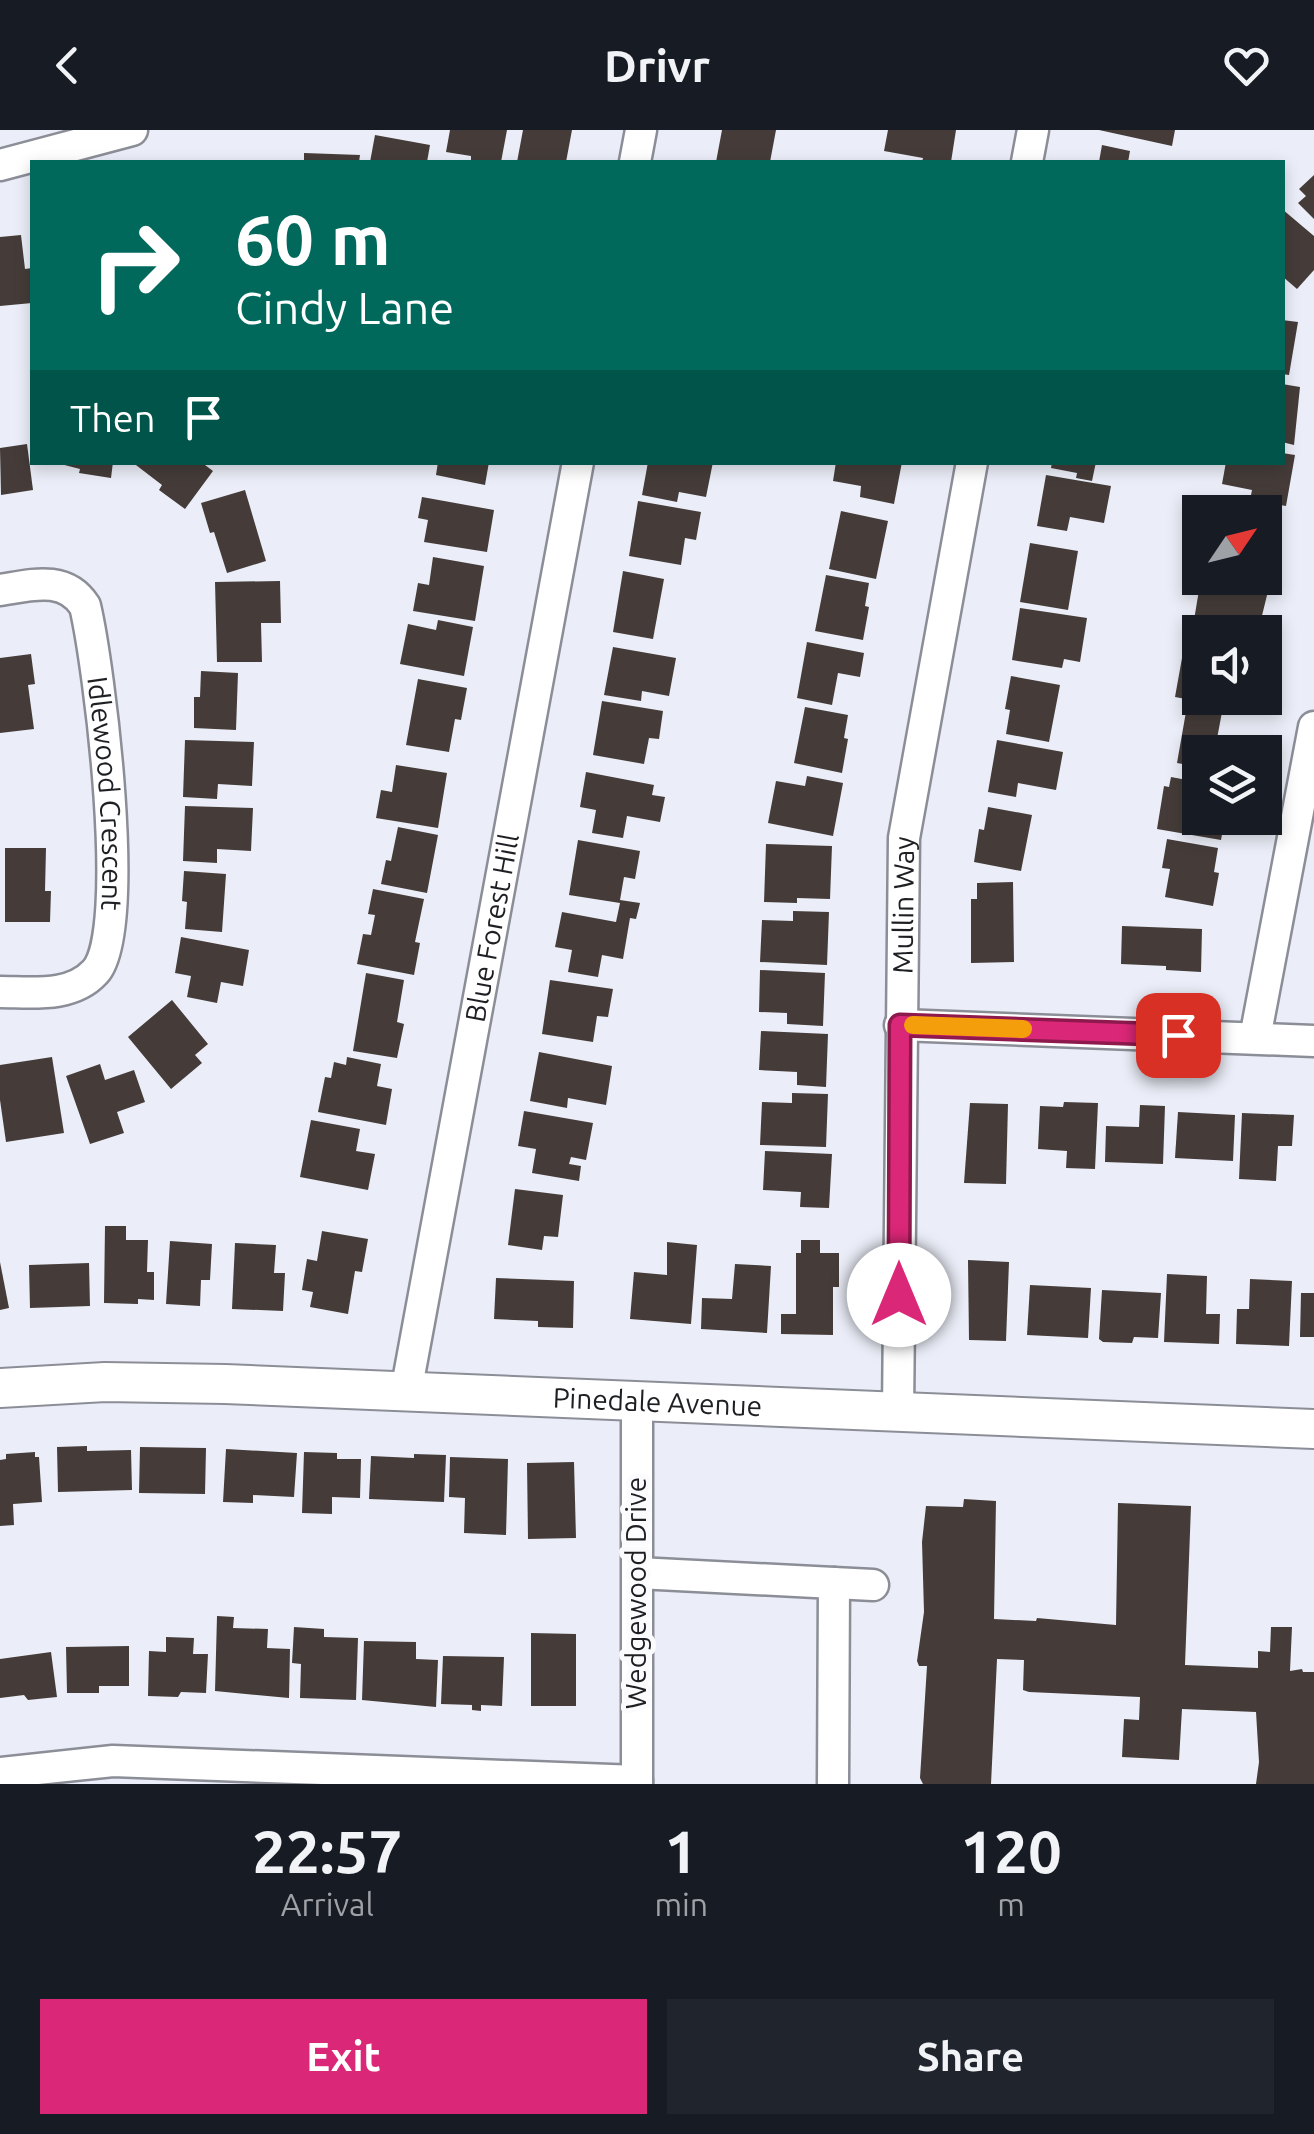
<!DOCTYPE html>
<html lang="en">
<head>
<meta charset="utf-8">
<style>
  body { margin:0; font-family:Ubuntu,sans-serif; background:#20242c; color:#f1f3f6; height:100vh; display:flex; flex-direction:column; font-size:38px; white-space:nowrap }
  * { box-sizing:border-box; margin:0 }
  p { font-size:32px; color:#9ea1a6 }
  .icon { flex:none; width:55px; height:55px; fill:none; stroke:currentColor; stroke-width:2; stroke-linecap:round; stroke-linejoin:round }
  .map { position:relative; height:1654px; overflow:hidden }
  .details { display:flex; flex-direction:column; background:#171b24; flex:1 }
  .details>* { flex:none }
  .top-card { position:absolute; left:30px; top:30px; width:1255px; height:305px; border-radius:0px; box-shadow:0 5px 15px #0003; background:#00695c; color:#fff; overflow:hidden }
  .needle { width:65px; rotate:55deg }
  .tools { position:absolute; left:1182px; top:365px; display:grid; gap:20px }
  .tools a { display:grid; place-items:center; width:100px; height:100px; border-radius:0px; background:#171b24; box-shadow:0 5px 15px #0003; font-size:50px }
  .pin { position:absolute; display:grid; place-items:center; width:85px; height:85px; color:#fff; margin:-42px; border-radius:20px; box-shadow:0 5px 15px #0006 }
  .me { position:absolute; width:110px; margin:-55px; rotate:0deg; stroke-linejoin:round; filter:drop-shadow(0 0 8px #0008) }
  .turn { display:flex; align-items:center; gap:35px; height:210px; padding:0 40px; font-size:45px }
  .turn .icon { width:130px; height:130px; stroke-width:2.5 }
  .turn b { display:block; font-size:70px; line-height:85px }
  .then { display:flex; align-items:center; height:95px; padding:0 40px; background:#0003; gap:20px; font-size:38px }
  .eta { display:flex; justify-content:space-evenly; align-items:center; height:170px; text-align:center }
  .eta b { font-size:60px; font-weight:700; line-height:70px }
  .cta { display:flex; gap:20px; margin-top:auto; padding:20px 40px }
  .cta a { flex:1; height:115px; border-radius:0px; background:#db2777; color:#fff; font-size:40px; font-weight:700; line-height:115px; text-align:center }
  .cta a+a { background:#20242c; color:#f1f3f6 }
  header { display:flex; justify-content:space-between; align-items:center; height:130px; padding:0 40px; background:#171b24; font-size:45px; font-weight:700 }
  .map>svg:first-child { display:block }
</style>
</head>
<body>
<header><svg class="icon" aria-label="back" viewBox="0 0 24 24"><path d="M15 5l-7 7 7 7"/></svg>Drivr<svg class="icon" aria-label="heart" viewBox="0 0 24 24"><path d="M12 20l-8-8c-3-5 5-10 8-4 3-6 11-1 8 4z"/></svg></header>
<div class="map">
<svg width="1314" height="1654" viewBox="0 0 1314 1654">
  <rect width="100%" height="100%" fill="#ebeef8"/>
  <g fill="#453c39">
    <path d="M 450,0 L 507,0 L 501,32 L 471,32 L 471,26 L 446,22 Z"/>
    <path d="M 523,0 L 572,0 L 566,32 L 517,32 Z"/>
    <path d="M 722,0 L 776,0 L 770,32 L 716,32 Z"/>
    <path d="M 888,0 L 956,0 L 951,32 L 922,32 L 923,28 L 884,21 Z"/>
    <path d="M 1099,0 L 1175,0 L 1172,16 Z"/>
    <path d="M 375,5 L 430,15 L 427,32 L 370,32 Z"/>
    <path d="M 1102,15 L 1130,21 L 1128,32 L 1099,32 Z"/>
    <path d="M 304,23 L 360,25 L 359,32 L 304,32 Z"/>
    <path d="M 1314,45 L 1314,89 L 1298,73 L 1306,66 L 1299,59 Z"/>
    <path d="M 1282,79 L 1314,106 L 1314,140 L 1297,159 L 1282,146 Z"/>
    <path d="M 21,105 L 25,139 L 32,138 L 32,173 L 0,176 L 0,107 Z"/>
    <path d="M 1282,190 L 1298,192 L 1289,245 L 1282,244 Z"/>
    <path d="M 1282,254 L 1300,257 L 1294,315 L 1282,312 Z"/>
    <path d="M 27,314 L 33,360 L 1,365 L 0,318 Z"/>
    <path d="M 1282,323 L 1295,325 L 1286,376 L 1250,370 L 1252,360 L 1222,354 L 1226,332 L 1282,332 Z"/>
    <path d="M 53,332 L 113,332 L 111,348 L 79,343 L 80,339 Z"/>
    <path d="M 132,332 L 201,332 L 213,341 L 185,379 L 159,360 L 162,355 Z"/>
    <path d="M 438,332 L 489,332 L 485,355 L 436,345 Z"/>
    <path d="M 648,332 L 713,332 L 706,367 L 679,362 L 677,372 L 642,365 Z"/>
    <path d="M 836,332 L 902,332 L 894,374 L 860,367 L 861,356 L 833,351 Z"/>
    <path d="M 1052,332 L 1096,332 L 1092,351 L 1076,348 L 1077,343 L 1051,338 Z"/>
    <path d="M 1046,345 L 1111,356 L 1104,393 L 1070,387 L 1067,401 L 1037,396 Z"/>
    <path d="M 245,360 L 266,431 L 227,443 L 214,402 L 210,403 L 201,373 Z"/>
    <path d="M 422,367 L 494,380 L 487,422 L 424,412 L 428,390 L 418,388 Z"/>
    <path d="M 638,371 L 701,382 L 696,410 L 685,408 L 681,435 L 629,426 Z"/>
    <path d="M 841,381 L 888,391 L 876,449 L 829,439 Z"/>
    <path d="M 1265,384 L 1280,387 L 1273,446 L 1265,444 Z"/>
    <path d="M 1030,413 L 1078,421 L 1068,480 L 1020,472 Z"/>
    <path d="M 433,427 L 484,436 L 475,491 L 413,481 L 418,453 L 429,455 Z"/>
    <path d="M 623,441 L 664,449 L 653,509 L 613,502 Z"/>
    <path d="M 826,445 L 869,453 L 865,476 L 869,477 L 863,510 L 815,501 Z"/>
    <path d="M 1213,448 L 1269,457 L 1258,502 L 1192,502 L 1199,460 L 1211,462 Z"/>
    <path d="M 280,451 L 281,493 L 261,493 L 262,532 L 217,532 L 215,452 Z"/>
    <path d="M 1020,478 L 1087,488 L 1080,532 L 1064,529 L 1062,538 L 1012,530 Z"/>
    <path d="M 438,490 L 473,497 L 464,546 L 400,534 L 408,494 L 436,500 Z"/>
    <path d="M 807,512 L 864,523 L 860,547 L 838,543 L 832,575 L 797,568 Z"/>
    <path d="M 613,517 L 676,528 L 669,566 L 642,561 L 641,571 L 604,565 Z"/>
    <path d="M 31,524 L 35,554 L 28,555 L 34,599 L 0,603 L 0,528 Z"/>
    <path d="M 1182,528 L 1200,531 L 1200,568 L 1244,568 L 1242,579 L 1175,567 Z"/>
    <path d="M 201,541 L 238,543 L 236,600 L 194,598 L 194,567 L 200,567 Z"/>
    <path d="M 1011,546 L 1060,555 L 1049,612 L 1006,604 L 1010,580 L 1005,579 Z"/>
    <path d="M 418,549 L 467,558 L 461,590 L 455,589 L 449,622 L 406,615 Z"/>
    <path d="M 602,571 L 663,581 L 659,609 L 649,608 L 644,634 L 593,625 Z"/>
    <path d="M 1187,576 L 1222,582 L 1216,614 L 1238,618 L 1237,622 L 1200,622 L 1200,637 L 1177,633 Z"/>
    <path d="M 805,577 L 848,585 L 844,608 L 848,609 L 842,643 L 794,633 Z"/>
    <path d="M 185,610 L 254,612 L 252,656 L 218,654 L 217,669 L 183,667 Z"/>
    <path d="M 997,610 L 1063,622 L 1056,660 L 1018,653 L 1016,667 L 988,662 Z"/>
    <path d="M 396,635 L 447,643 L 438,698 L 376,688 L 381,660 L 392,662 Z"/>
    <path d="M 586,642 L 654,655 L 652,665 L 665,667 L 660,692 L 627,686 L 623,708 L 592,703 L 596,680 L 580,677 Z"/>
    <path d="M 807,646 L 843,653 L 833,706 L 768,693 L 776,651 L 805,656 Z"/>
    <path d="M 1171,647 L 1187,650 L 1185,660 L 1193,661 L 1194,652 L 1200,653 L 1200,688 L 1225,688 L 1221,710 L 1157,699 L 1164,656 L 1169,657 Z"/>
    <path d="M 185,676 L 253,678 L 251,721 L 217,719 L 217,733 L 183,731 Z"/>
    <path d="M 988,677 L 1032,685 L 1021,741 L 974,732 L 979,699 L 984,700 Z"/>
    <path d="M 398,697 L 438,705 L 427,763 L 381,754 L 386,730 L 391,731 Z"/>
    <path d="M 1167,709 L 1218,718 L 1214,742 L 1219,743 L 1213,776 L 1165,767 L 1170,739 L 1162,738 Z"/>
    <path d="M 578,710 L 640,721 L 635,749 L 624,747 L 620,770 L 640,773 L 636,789 L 630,788 L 623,829 L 602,825 L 598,847 L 568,842 L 572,820 L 555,817 L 562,782 L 616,792 L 620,773 L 569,765 Z"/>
    <path d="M 766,714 L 832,716 L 830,769 L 797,768 L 797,773 L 764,772 Z"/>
    <path d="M 5,718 L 46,718 L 45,761 L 51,761 L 50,792 L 5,792 Z"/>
    <path d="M 184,741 L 226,744 L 222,802 L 185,799 L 187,772 L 182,771 Z"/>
    <path d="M 1013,752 L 1014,832 L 971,833 L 971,769 L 977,769 L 977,753 Z"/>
    <path d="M 373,759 L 424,769 L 415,812 L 420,813 L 414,845 L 357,834 L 363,804 L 371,805 L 375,785 L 368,784 Z"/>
    <path d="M 793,781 L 829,782 L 827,835 L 760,832 L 762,790 L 793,791 Z"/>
    <path d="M 1122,796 L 1202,799 L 1201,842 L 1166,840 L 1166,836 L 1121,834 Z"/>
    <path d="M 181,807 L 249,820 L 243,856 L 221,852 L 217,873 L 187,867 L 191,846 L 175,843 Z"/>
    <path d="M 760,840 L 825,843 L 823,896 L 787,894 L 787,883 L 759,882 Z"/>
    <path d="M 366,843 L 404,850 L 397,892 L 404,894 L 397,928 L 353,921 Z"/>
    <path d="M 550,850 L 613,859 L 608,887 L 597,886 L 593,912 L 542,904 Z"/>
    <path d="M 172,870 L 208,914 L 195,925 L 202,933 L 171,959 L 128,907 Z"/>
    <path d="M 761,901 L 828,904 L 826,957 L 797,955 L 797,942 L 759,940 Z"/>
    <path d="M 539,922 L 612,936 L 606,975 L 568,968 L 567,978 L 530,971 Z"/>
    <path d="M 52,927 L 64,1003 L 6,1012 L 0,970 L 0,935 Z"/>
    <path d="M 347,927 L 381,934 L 377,956 L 392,959 L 386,995 L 318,982 L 325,947 L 331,948 L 334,932 L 346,935 Z"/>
    <path d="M 100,934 L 105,950 L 134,940 L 145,972 L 117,982 L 124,1003 L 90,1014 L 66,946 Z"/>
    <path d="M 792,963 L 828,964 L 826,1017 L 760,1015 L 762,972 L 792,973 Z"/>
    <path d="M 1064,972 L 1098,973 L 1095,1039 L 1066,1038 L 1067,1021 L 1038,1019 L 1040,976 L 1063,977 Z"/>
    <path d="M 970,973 L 1008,974 L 1006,1054 L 964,1053 Z"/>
    <path d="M 1140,975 L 1165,976 L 1163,1034 L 1105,1032 L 1106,996 L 1139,997 Z"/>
    <path d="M 524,981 L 593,993 L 586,1030 L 571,1027 L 569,1034 L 581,1036 L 579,1051 L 532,1043 L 536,1019 L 518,1016 Z"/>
    <path d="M 1178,982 L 1235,985 L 1233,1031 L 1175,1028 Z"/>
    <path d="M 1242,983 L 1294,985 L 1292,1016 L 1278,1016 L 1276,1051 L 1239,1049 Z"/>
    <path d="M 311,990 L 360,999 L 356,1021 L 375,1024 L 368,1060 L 300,1047 Z"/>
    <path d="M 765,1021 L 832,1024 L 829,1078 L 800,1077 L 801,1062 L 763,1060 Z"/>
    <path d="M 515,1059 L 563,1065 L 558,1107 L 544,1106 L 542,1120 L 508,1115 Z"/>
    <path d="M 105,1096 L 126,1096 L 126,1110 L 148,1110 L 147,1142 L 154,1142 L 154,1170 L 138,1169 L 138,1174 L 104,1173 Z"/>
    <path d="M 322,1101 L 368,1109 L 362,1142 L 355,1141 L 348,1184 L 310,1177 L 313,1162 L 302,1160 L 307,1129 L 317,1131 Z"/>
    <path d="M 801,1110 L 820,1110 L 820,1123 L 839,1123 L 839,1157 L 833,1157 L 833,1205 L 781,1204 L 781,1184 L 796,1184 L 796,1123 L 801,1123 Z"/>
    <path d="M 170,1111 L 212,1114 L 210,1150 L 201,1150 L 200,1176 L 166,1174 Z"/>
    <path d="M 667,1112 L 697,1115 L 691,1194 L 630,1189 L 634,1142 L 667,1145 Z"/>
    <path d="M 235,1113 L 276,1115 L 274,1143 L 285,1143 L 283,1181 L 232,1179 Z"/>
    <path d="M 968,1130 L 1009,1132 L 1006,1211 L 969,1210 Z"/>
    <path d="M 0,1132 L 9,1178 L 0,1180 Z"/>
    <path d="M 89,1133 L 90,1176 L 30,1178 L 29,1135 Z"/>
    <path d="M 735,1134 L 771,1136 L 767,1203 L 701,1199 L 702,1168 L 732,1169 Z"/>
    <path d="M 1167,1144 L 1207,1146 L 1206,1184 L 1220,1184 L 1219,1214 L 1164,1212 Z"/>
    <path d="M 496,1148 L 574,1151 L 573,1198 L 538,1197 L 538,1191 L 494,1189 Z"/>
    <path d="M 1250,1149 L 1292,1151 L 1289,1216 L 1236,1214 L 1237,1179 L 1249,1179 Z"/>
    <path d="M 1030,1155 L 1091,1158 L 1088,1208 L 1027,1205 Z"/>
    <path d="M 1102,1160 L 1161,1163 L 1158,1208 L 1134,1207 L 1132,1213 L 1103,1212 L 1099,1209 Z"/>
    <path d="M 1301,1163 L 1314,1163 L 1314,1207 L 1300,1207 Z"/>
    <path d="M 87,1316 L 87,1321 L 131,1320 L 132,1360 L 58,1362 L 57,1317 Z"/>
    <path d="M 140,1317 L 206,1318 L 205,1364 L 139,1363 Z"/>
    <path d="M 226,1319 L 297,1323 L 294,1367 L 253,1365 L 253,1373 L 223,1372 Z"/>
    <path d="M 35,1322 L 35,1327 L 39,1327 L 42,1372 L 13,1374 L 14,1395 L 0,1396 L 0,1330 L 6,1329 L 6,1324 Z"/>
    <path d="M 304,1322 L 337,1323 L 337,1329 L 361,1329 L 360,1368 L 332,1367 L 332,1384 L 302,1383 Z"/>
    <path d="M 414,1324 L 446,1325 L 444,1372 L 369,1369 L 371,1326 L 414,1328 Z"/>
    <path d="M 450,1327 L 508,1329 L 506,1405 L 464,1403 L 465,1368 L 449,1367 Z"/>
    <path d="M 574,1332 L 576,1408 L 528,1409 L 527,1333 Z"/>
    <path d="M 964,1369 L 996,1371 L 994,1489 L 1036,1491 L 1037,1488 L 1116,1495 L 1118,1373 L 1191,1376 L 1185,1535 L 1258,1538 L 1258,1521 L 1270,1522 L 1271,1497 L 1292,1497 L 1290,1541 L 1302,1539 L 1303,1542 L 1314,1542 L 1314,1654 L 1256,1654 L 1259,1632 L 1256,1582 L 1182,1579 L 1179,1630 L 1122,1627 L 1124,1589 L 1139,1590 L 1140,1567 L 1029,1562 L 1023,1560 L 1024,1530 L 997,1529 L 991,1654 L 923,1654 L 920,1648 L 927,1536 L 919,1536 L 917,1531 L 924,1482 L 922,1412 L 926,1376 L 963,1377 Z"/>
    <path d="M 217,1486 L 234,1487 L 233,1498 L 268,1499 L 267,1518 L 290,1519 L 289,1568 L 215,1561 Z"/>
    <path d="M 294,1497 L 324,1499 L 324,1507 L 358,1508 L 356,1570 L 300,1568 L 301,1534 L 292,1533 Z"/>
    <path d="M 531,1503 L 576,1504 L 576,1576 L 531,1576 Z"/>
    <path d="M 166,1507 L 194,1508 L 193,1524 L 208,1524 L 206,1563 L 181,1562 L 178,1567 L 148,1566 L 149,1521 L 166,1522 Z"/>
    <path d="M 364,1511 L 416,1512 L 416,1529 L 438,1530 L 436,1577 L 362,1570 Z"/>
    <path d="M 129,1516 L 129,1556 L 99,1556 L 99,1563 L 67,1563 L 66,1517 Z"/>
    <path d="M 51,1522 L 57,1567 L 28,1570 L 24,1565 L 0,1568 L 0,1529 Z"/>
    <path d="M 443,1526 L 504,1527 L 502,1576 L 481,1575 L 481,1581 L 472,1580 L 472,1575 L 441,1574 Z"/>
  </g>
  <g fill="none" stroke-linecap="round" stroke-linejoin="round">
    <g stroke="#8b8e97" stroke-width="35">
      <g id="minor">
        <path d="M 635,32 L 641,0"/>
        <path d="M 1027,32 L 1033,0"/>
        <path d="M 0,35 L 132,0"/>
        <path id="s1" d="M 0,460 C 32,455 65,445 85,476 C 99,535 133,802 95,842 C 71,868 32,862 0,862"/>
        <path d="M 900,895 L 1314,911"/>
        <path d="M 1255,908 L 1314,597"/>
        <path id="s2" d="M 406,1262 L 578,332"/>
        <path id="s3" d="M 898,1283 L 904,708 L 972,332"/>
        <path d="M 638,1443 L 834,1453 L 833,1654"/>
        <path d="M 834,1453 L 873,1455"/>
        <path d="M 0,1643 L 113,1631 L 637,1651"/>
        <path d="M 637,1654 L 637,1272"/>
      </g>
    </g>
    <g stroke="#8b8e97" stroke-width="42">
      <g id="tertiary">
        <path id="s4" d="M 0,1258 L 105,1252 L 225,1254 L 1314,1299"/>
      </g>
    </g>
    <use href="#minor" stroke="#fff" stroke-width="30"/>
    <use href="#tertiary" stroke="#fff" stroke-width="38"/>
  </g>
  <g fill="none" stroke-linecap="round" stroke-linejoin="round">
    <g stroke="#8e194d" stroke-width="25">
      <path id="route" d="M 899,1165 L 900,895 L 1178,905"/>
    </g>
    <use href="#route" stroke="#db2777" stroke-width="18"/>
    <path stroke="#f59e0b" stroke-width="18" d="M 913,895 L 1023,899"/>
  </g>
  <g text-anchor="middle" stroke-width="10" stroke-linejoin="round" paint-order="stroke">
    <g font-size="28" fill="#1e1f23" stroke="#fbfbfd">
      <text dy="10" stroke="none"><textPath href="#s1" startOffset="282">Idlewood Crescent</textPath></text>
      <text dy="10" stroke="none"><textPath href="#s3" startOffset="508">Mullin Way</textPath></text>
      <text dy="10" stroke="none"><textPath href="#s2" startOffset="472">Blue Forest Hill</textPath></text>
      <text dy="10" stroke="none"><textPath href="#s4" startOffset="658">Pinedale Avenue</textPath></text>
      <text transform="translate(636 1463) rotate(-90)" y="10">Wedgewood Drive</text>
    </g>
  </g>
</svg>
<div class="tools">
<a><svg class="needle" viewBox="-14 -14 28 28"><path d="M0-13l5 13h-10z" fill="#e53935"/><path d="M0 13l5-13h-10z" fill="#9ea1a6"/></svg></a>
<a><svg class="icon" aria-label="sound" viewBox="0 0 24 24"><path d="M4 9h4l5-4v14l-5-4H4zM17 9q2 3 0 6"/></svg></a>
<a><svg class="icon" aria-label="layers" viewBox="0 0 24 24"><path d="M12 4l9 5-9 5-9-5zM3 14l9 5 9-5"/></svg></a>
</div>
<div class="pin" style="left:1178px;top:905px;background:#d93025"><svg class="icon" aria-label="arrive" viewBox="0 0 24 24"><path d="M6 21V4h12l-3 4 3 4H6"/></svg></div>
<svg class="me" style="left:899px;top:1165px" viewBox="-20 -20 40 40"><circle r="19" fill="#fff"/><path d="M0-13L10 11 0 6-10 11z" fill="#db2777"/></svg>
<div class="top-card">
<div class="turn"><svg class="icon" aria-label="right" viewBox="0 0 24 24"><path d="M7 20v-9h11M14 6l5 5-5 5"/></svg><div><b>60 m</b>Cindy Lane</div></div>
<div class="then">Then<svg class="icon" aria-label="arrive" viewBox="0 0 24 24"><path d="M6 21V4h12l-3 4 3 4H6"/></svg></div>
</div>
</div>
<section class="details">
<div class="eta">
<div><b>22:57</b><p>Arrival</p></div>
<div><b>1</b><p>min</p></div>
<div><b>120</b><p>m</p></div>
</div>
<div class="cta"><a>Exit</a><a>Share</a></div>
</section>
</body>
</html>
